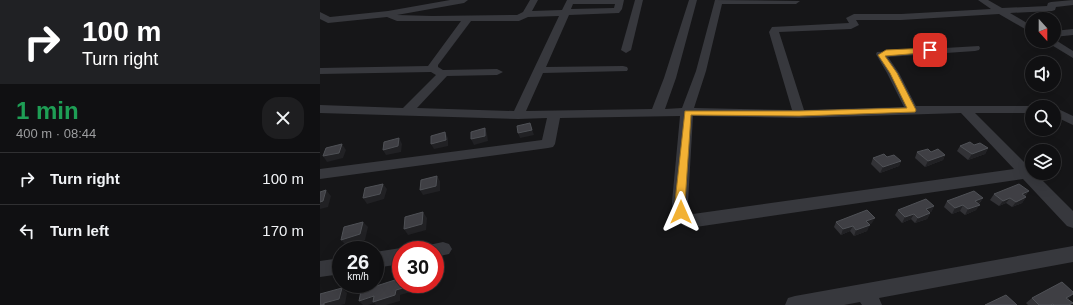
<!DOCTYPE html>
<html lang="en">
<head>
<meta charset="utf-8">
<style>
  body { margin:0; font-family:Arial,sans-serif; background:#1e1e20; color:#f1f3f6; height:100vh; display:flex; flex-direction:column; font-size:15px; white-space:nowrap }
  * { box-sizing:border-box; margin:0 }
  p { font-size:13px; color:#9c9d9f }
  .icon { flex:none; width:22px; height:22px; fill:none; stroke:currentColor; stroke-width:2; stroke-linecap:round; stroke-linejoin:round }
  .map { position:relative; flex:1; overflow:hidden }
  .drawer { display:flex; flex-direction:column; background:#101012; width:320px }
  .drawer>* { flex:none }
  .banner { background:#202124; color:#fff; overflow:hidden }
  .needle { width:26px; rotate:159deg }
  .controls { position:absolute; left:705px; top:12px; display:grid; gap:8px }
  .controls a { display:grid; place-items:center; width:36px; height:36px; border-radius:50%; background:#101012; box-shadow:0 4px 16px #0002,0 0 0 1px #303032; font-size:20px }
  .speed { position:absolute; left:12px; top:241px; display:flex; gap:8px; font-size:20px; font-weight:700; text-align:center }
  .speed>* { display:grid; place-content:center; width:52px; height:52px; border-radius:50%; background:#101012; box-shadow:0 4px 16px #0002,0 0 0 1px #303032; line-height:1 }
  .speed small { font-size:10px; font-weight:400 }
  .speed .limit { border:6px solid #d22; background:#fff; color:#111 }
  .pin { position:absolute; display:grid; place-items:center; width:34px; height:34px; color:#fff; margin:-17px; border-radius:8px; box-shadow:0 2px 6px #0006 }
  .me { position:absolute; width:44px; margin:-22px; rotate:0deg; stroke-linejoin:round; filter:drop-shadow(0 0 3px #0008) }
  .turn { display:flex; align-items:center; gap:14px; height:84px; padding:0 16px; font-size:18px }
  .turn .icon { width:52px; height:52px; stroke-width:2.5 }
  .turn b { display:block; font-size:28px; line-height:34px }
  .round { display:grid; place-items:center; flex:none; width:42px; height:42px; border-radius:16px; background:#1e1e20 }
  .headline { display:flex; align-items:center; justify-content:space-between; height:68px; padding:0 16px }
  h1 { font-size:24px; font-weight:600; line-height:30px; color:#1e9e55 }
  ul { padding:0; list-style:none }
  li { display:flex; align-items:center; gap:12px; height:52px; padding:0 16px; border-top:1px solid #303032 }
  li div { flex:1 }
  li b { display:block; font-size:15px }
  li em { font-style:normal }
  main { display:flex; flex:1; min-height:0 }
  .map>svg:first-child { display:block }
</style>
</head>
<body>
<main>
<section class="drawer">
<div class="banner">
<div class="turn"><svg class="icon" aria-label="right" viewBox="0 0 24 24"><path d="M7 20v-9h11M14 6l5 5-5 5"/></svg><div><b>100 m</b>Turn right</div></div>
</div>
<div class="headline"><div><h1>1 min</h1><p>400 m · 08:44</p></div><a class="round"><svg class="icon" aria-label="close" viewBox="0 0 24 24"><path d="M6 6l12 12M18 6L6 18"/></svg></a></div>
<ul>
<li><svg class="icon" aria-label="right" viewBox="0 0 24 24"><path d="M7 20v-9h11M14 6l5 5-5 5"/></svg><div><b>Turn right</b></div><em>100 m</em></li>
<li><svg class="icon" aria-label="left" viewBox="0 0 24 24"><path d="M17 20v-9H6M10 6l-5 5 5 5"/></svg><div><b>Turn left</b></div><em>170 m</em></li>
</ul>
</section>
<div class="map">
<svg width="753" height="305" viewBox="0 0 753 305">
  <rect width="100%" height="100%" fill="#161618"/>
  <g fill="none" stroke-linecap="round" stroke-linejoin="round">
    <g fill="#37383d" fill-rule="evenodd">
      <path d="M 130,0 L 148,0 L 144,3 L 77,15 L 112,16 L 197,15 L 203,12 L 210,0 L 218,0 L 212,11 L 242,10 L 247,0 L 304,0 L 302,9 L 299,13 L 249,15 L 226,67 L 303,66 L 307,67 L 308,69 L 307,71 L 223,73 L 206,111 L 332,109 L 344,78 L 369,0 L 377,0 L 356,78 L 345,109 L 362,108 L 376,71 L 395,0 L 480,1 L 476,4 L 402,4 L 386,71 L 374,108 L 472,110 L 449,32 L 452,27 L 529,23 L 526,18 L 534,14 L 581,14 L 671,9 L 658,0 L 668,0 L 682,8 L 727,6 L 728,3 L 731,2 L 753,0 L 753,5 L 736,7 L 735,10 L 732,11 L 690,13 L 712,26 L 712,33 L 679,14 L 581,20 L 536,20 L 539,25 L 531,29 L 459,32 L 484,110 L 584,107 L 567,73 L 557,56 L 556,54 L 557,52 L 659,46 L 660,48 L 659,50 L 655,51 L 568,57 L 579,73 L 596,106 L 716,106 L 712,107 L 712,113 L 655,113 L 712,170 L 712,173 L 715,173 L 753,211 L 753,228 L 747,226 L 703,179 L 369,228 C 357,224 353,214 352,202 L 360,116 L 240,118 L 235,144 L 233,147 L 228,148 L 0,179 L 0,169 L 222,140 L 227,118 L 198,119 L 0,113 L 0,105 L 83,108 L 116,75 L 111,72 L 0,74 L 0,68 L 108,66 L 141,21 L 77,21 L 67,17 L 8,23 L 0,19 L 0,12 L 10,17 L 68,11 ZM 253,4 L 295,4 L 294,8 L 251,9 ZM 239,16 L 194,111 L 97,108 L 127,76 L 177,75 L 183,72 L 177,69 L 123,70 L 118,67 L 118,65 L 151,21 L 199,21 L 208,17 ZM 641,113 L 694,169 L 373,214 L 369,210 L 368,202 L 373,116 L 479,118 Z"/>
      <path d="M 315,0 L 323,0 L 311,50 L 306,53 L 301,50 Z"/>
      <path d="M 753,29 L 753,35 L 734,37 L 734,31 Z"/>
      <path d="M 734,39 L 753,51 L 753,58 L 725,41 L 734,41 Z"/>
      <path d="M 734,107 L 753,116 L 753,125 L 734,116 Z"/>
      <path d="M 123,242 L 129,244 L 132,249 L 129,254 L 115,257 L 115,250 L 106,250 L 109,245 Z"/>
      <path d="M 753,246 L 753,262 L 559,298 L 562,305 L 542,305 L 540,302 L 524,305 L 465,305 L 468,298 L 475,296 Z"/>
      <path d="M 81,248 L 86,250 L 81,250 L 81,264 L 55,268 L 55,252 Z"/>
      <path d="M 21,258 L 21,274 L 0,277 L 0,261 Z"/>
    </g>
  </g>
  <g fill="#323236">
    <path d="M 654,145 L 668,148 L 665,154 L 648,160 L 637,151 L 640,146 Z"/>
    <path d="M 597,152 L 611,152 L 625,155 L 623,160 L 605,167 L 595,158 Z"/>
    <path d="M 567,157 L 581,161 L 579,166 L 560,173 L 551,164 L 553,158 Z"/>
    <path d="M 709,191 L 705,196 L 706,197 L 702,203 L 692,207 L 686,203 L 679,206 L 670,200 L 674,194 Z"/>
    <path d="M 663,198 L 659,204 L 656,210 L 645,215 L 640,211 L 632,214 L 624,207 L 627,201 Z"/>
    <path d="M 614,206 L 611,212 L 610,212 L 610,213 L 607,219 L 595,223 L 591,219 L 582,223 L 575,215 L 578,210 Z"/>
    <path d="M 516,222 L 552,223 L 549,224 L 547,231 L 534,236 L 530,231 L 521,235 L 514,227 Z"/>
    <path d="M 753,292 L 753,294 L 748,299 L 750,305 L 708,305 L 706,303 L 712,298 Z"/>
  </g>
  <g fill="#212124">
    <path d="M 210,123 L 214,135 L 200,138 L 198,133 Z"/>
    <path d="M 165,128 L 167,134 L 168,141 L 154,145 L 151,139 Z"/>
    <path d="M 125,132 L 128,138 L 128,146 L 114,149 L 111,144 Z"/>
    <path d="M 79,138 L 82,144 L 81,152 L 66,155 L 63,150 Z"/>
    <path d="M 22,144 L 26,150 L 23,158 L 7,162 L 3,156 Z"/>
    <path d="M 668,148 L 665,154 L 648,160 L 652,154 Z"/>
    <path d="M 625,155 L 623,160 L 605,167 L 608,161 Z"/>
    <path d="M 581,161 L 579,166 L 560,173 L 563,167 Z"/>
    <path d="M 117,176 L 120,181 L 120,191 L 103,195 L 100,190 Z"/>
    <path d="M 63,184 L 67,189 L 64,199 L 47,204 L 43,198 Z"/>
    <path d="M 6,190 L 11,196 L 8,207 L 0,209 L 0,202 Z"/>
    <path d="M 709,191 L 704,196 L 702,194 Z"/>
    <path d="M 706,197 L 702,203 L 692,207 L 696,202 Z"/>
    <path d="M 663,198 L 659,203 L 652,206 L 655,201 Z"/>
    <path d="M 690,198 L 686,203 L 679,206 L 683,201 Z"/>
    <path d="M 643,205 L 640,211 L 632,214 L 635,208 Z"/>
    <path d="M 660,205 L 656,210 L 645,215 L 648,209 Z"/>
    <path d="M 614,206 L 611,212 L 603,215 L 606,209 Z"/>
    <path d="M 103,212 L 107,218 L 106,230 L 88,235 L 84,229 Z"/>
    <path d="M 610,213 L 607,219 L 595,223 L 598,218 Z"/>
    <path d="M 594,214 L 591,219 L 582,223 L 585,217 Z"/>
    <path d="M 555,218 L 552,223 L 544,227 L 546,221 Z"/>
    <path d="M 43,222 L 48,227 L 45,240 L 26,245 L 21,240 Z"/>
    <path d="M 550,225 L 547,231 L 534,236 L 536,230 Z"/>
    <path d="M 533,226 L 530,231 L 521,235 L 523,229 Z"/>
    <path d="M 90,284 L 95,284 L 94,291 L 80,295 L 80,301 L 66,305 L 56,305 L 54,303 L 48,305 L 43,305 L 39,301 L 76,290 Z"/>
    <path d="M 22,288 L 27,293 L 25,304 L 21,305 L 4,305 L 4,303 Z"/>
    <path d="M 753,294 L 749,298 L 740,303 L 746,298 Z"/>
  </g>
  <g fill="#3f3f44" stroke="#4f5156">
    <path d="M 210,123 L 212,130 L 198,133 L 197,126 Z"/>
    <path d="M 165,128 L 165,136 L 151,139 L 151,132 Z"/>
    <path d="M 125,132 L 126,140 L 111,144 L 111,136 Z"/>
    <path d="M 79,138 L 78,146 L 63,150 L 64,142 Z"/>
    <path d="M 650,142 L 654,145 L 660,143 L 668,148 L 652,154 L 640,146 Z"/>
    <path d="M 22,144 L 19,153 L 3,156 L 6,148 Z"/>
    <path d="M 608,149 L 611,152 L 618,149 L 625,155 L 608,161 L 597,152 Z"/>
    <path d="M 564,154 L 567,157 L 574,155 L 581,161 L 563,167 L 553,158 Z"/>
    <path d="M 117,176 L 116,186 L 100,190 L 101,180 Z"/>
    <path d="M 63,184 L 60,194 L 43,198 L 45,188 Z"/>
    <path d="M 699,184 L 709,191 L 702,194 L 706,197 L 696,202 L 690,198 L 683,201 L 674,194 Z"/>
    <path d="M 6,190 L 3,201 L 0,202 L 0,192 Z"/>
    <path d="M 654,191 L 663,198 L 655,201 L 660,205 L 648,209 L 643,205 L 635,208 L 627,201 Z"/>
    <path d="M 606,199 L 614,206 L 606,209 L 610,213 L 598,218 L 594,214 L 585,217 L 578,210 Z"/>
    <path d="M 547,210 L 555,218 L 546,221 L 550,225 L 536,230 L 533,226 L 523,229 L 516,222 Z"/>
    <path d="M 103,212 L 102,224 L 84,229 L 85,217 Z"/>
    <path d="M 43,222 L 40,234 L 21,240 L 24,227 Z"/>
    <path d="M 81,278 L 81,284 L 90,284 L 90,286 L 76,290 L 75,295 L 53,302 L 54,296 L 39,301 L 41,291 Z"/>
    <path d="M 742,282 L 753,292 L 753,294 L 746,298 L 753,303 L 749,305 L 734,305 L 733,304 L 730,305 L 719,305 L 712,298 Z"/>
    <path d="M 22,288 L 19,299 L 4,303 L 4,305 L 0,305 L 0,294 Z"/>
    <path d="M 686,295 L 697,305 L 665,305 Z"/>
  </g>
  <path fill="#f2b134" stroke="#9d7322" d="M 610,48 L 613,49 L 613,52 L 565,56 L 577,73 L 596,110 L 595,112 L 479,116 L 371,115 L 365,202 L 366,212 L 365,215 L 357,215 L 355,202 L 365,111 L 479,111 L 587,108 L 570,73 L 558,55 L 566,50 Z"/>
</svg>
<div class="controls">
<a><svg class="needle" viewBox="-14 -14 28 28"><path d="M0-13l5 13h-10z" fill="#e53935"/><path d="M0 13l5-13h-10z" fill="#9c9d9f"/></svg></a>
<a><svg class="icon" aria-label="sound" viewBox="0 0 24 24"><path d="M4 9h4l5-4v14l-5-4H4zM17 9q2 3 0 6"/></svg></a>
<a><svg class="icon" aria-label="search" viewBox="0 0 24 24"><circle cx="10" cy="10" r="6"/><path d="M15 15l6 6"/></svg></a>
<a><svg class="icon" aria-label="layers" viewBox="0 0 24 24"><path d="M12 4l9 5-9 5-9-5zM3 14l9 5 9-5"/></svg></a>
</div>
<div class="speed"><div>26<small>km/h</small></div><div class="limit">30</div></div>
<div class="pin" style="left:610px;top:50px;background:#d93025"><svg class="icon" aria-label="arrive" viewBox="0 0 24 24"><path d="M6 21V4h12l-3 4 3 4H6"/></svg></div>
<svg class="me" style="left:361px;top:212px" viewBox="-20 -20 40 40"><path d="M0-17L14 15 0 8-14 15z" fill="#f2b134" stroke="#fff" stroke-width="4"/></svg>
</div>
</main>
</body>
</html>
